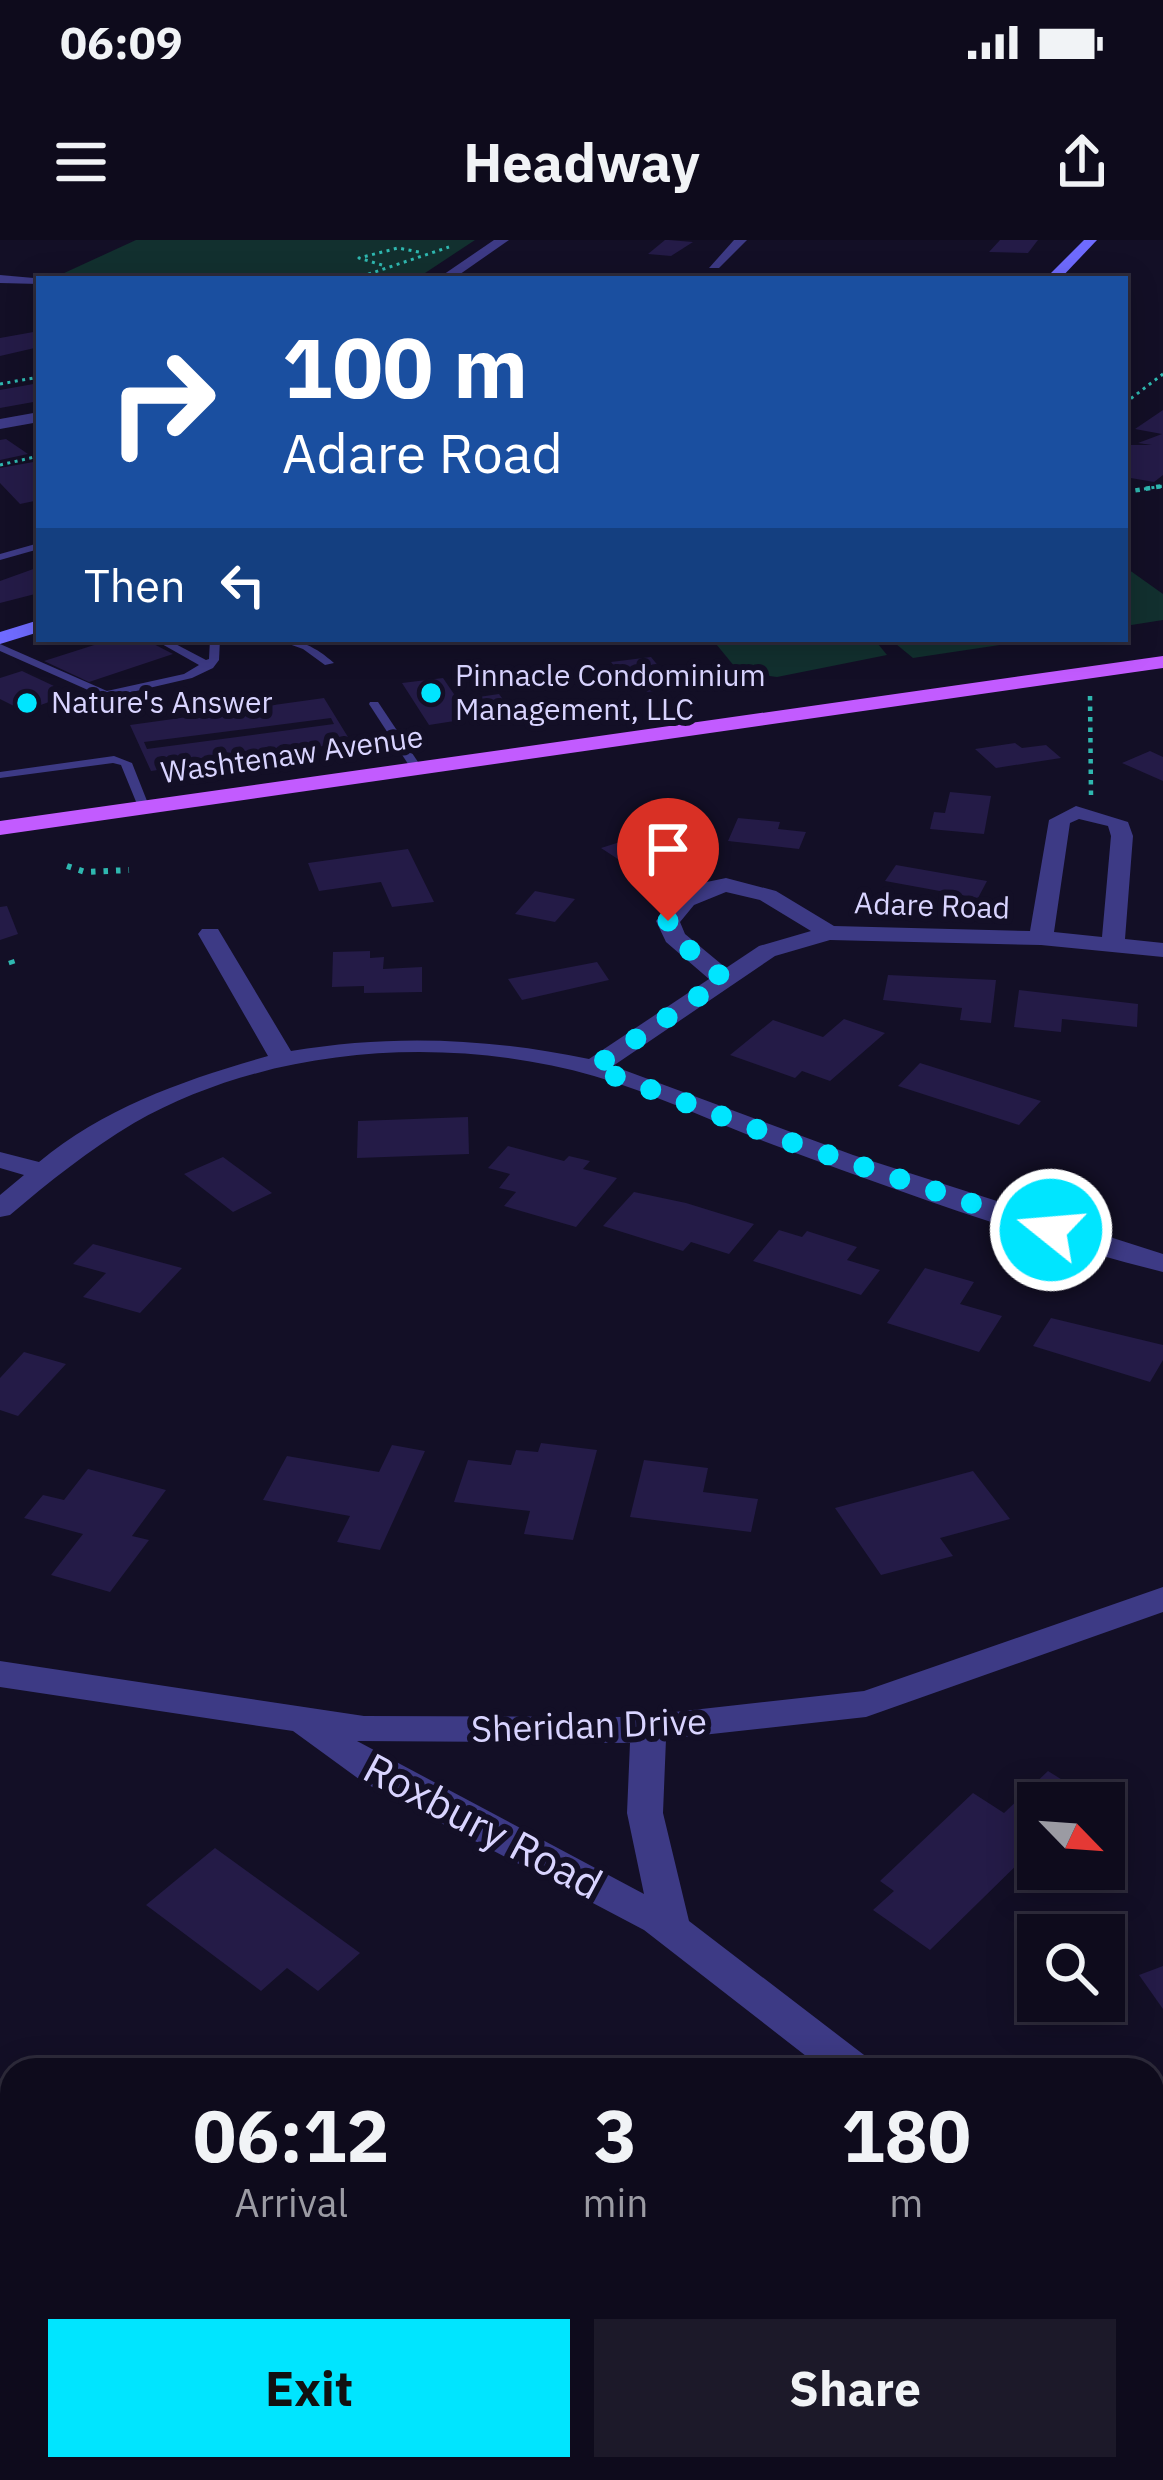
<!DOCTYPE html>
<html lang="en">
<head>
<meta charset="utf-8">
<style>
  body { margin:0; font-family:"IBM Plex Sans",sans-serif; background:#1c1929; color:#f1f3f6; height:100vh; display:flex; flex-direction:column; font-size:45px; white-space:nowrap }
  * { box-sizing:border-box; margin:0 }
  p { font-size:39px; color:#9b9ba3 }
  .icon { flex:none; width:66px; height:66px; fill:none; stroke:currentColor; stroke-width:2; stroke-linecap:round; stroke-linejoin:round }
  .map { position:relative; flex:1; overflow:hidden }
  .sheet { position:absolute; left:0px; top:1818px; width:1164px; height:423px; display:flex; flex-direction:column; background:#0e0b1c; border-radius:36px 36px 0 0; box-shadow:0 6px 30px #0003,0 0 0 3px #2e2b3b }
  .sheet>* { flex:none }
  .top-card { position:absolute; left:36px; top:36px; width:1092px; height:366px; border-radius:0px; box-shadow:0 6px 30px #0003,0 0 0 3px #2e2b3b; background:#1a4fa0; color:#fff; overflow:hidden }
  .needle { width:78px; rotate:115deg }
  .fabs { position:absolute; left:1017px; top:1542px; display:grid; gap:24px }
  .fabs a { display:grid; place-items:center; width:108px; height:108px; border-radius:0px; background:#0e0b1c; box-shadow:0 6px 30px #0003,0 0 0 3px #2e2b3b; font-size:60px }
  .pin { position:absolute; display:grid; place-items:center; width:102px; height:102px; color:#fff; margin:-123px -51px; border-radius:50% 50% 50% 0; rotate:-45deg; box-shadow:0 0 12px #0007 }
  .pin .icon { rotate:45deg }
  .me { position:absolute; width:132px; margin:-66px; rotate:287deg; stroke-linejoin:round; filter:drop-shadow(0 0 9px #0008) }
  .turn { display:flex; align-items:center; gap:42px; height:252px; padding:0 48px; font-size:54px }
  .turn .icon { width:156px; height:156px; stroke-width:2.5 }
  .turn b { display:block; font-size:84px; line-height:102px }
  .then { display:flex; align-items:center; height:114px; padding:0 48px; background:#0003; gap:24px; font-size:45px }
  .eta { display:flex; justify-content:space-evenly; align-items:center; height:204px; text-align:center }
  .eta b { font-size:72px; font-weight:700; line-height:84px }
  .cta { display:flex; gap:24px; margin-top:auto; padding:24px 48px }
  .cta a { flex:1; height:138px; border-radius:0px; background:#00e5ff; color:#111; font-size:48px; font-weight:700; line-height:138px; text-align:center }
  .cta a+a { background:#1c1929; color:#f1f3f6 }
  .status { display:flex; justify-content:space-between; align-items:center; height:84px; padding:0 60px; background:#0e0b1c; direction:ltr }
  .status svg { height:33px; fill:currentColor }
  header { display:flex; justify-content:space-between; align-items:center; height:156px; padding:0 48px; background:#0e0b1c; font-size:54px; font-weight:700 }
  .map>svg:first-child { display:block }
</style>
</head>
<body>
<div class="status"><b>06:09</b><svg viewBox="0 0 49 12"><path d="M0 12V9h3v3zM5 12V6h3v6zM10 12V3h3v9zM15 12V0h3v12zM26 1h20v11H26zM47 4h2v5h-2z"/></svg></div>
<header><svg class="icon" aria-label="menu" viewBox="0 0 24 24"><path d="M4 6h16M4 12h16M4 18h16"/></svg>Headway<svg class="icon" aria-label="share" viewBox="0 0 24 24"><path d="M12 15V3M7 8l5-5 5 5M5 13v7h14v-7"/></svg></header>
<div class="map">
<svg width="1163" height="2240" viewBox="0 0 1163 2240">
  <rect width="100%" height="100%" fill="#130f26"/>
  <g fill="#12302f">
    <path d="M 136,0 L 475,0 L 416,39 L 62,34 Z"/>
    <path d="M 1125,327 L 1163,354 L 1163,380 L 1125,386 Z"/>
    <path d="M 712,399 L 874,399 L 887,415 L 777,437 L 739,432 Z"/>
    <path d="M 890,399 L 1039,399 L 913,418 Z"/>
  </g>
  <g fill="#241b47" fill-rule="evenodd">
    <path d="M 665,0 L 669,0 L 693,2 L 671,16 L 648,14 Z"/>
    <path d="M 1000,0 L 1038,0 L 1028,13 L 989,12 Z"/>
    <path d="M 39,91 L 39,107 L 0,116 L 0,98 Z"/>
    <path d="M 39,143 L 39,161 L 0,168 L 0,150 Z"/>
    <path d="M 1163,170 L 1163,235 L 1154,242 L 1125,237 L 1125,205 L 1152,205 L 1138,203 L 1162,194 L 1135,189 Z"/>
    <path d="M 6,199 L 28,214 L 0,220 L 0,200 Z"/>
    <path d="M 39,221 L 39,260 L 20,264 L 0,243 L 0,228 Z"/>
    <path d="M 39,327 L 39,353 L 0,363 L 0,341 Z"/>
    <path d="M 113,399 L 144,399 L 173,414 L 89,442 L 44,421 Z"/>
    <path d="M 651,417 L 664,433 L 694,429 L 708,444 L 647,452 L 642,446 L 631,447 L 611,422 Z"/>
    <path d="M 22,431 L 71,454 L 24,471 L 0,459 L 0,438 Z"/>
    <path d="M 443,438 L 458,460 L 499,454 L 512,472 L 429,485 L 402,443 Z"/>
    <path d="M 324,458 L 351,502 L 151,531 L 130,485 ZM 331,478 L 334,484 L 147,509 L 144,502 Z"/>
    <path d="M 1015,503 L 1022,508 L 1046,505 L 1061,518 L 996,528 L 975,509 Z"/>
    <path d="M 1150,511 L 1163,517 L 1163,541 L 1122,523 Z"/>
    <path d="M 950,552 L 991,556 L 984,594 L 930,589 L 934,572 L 945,573 Z"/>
    <path d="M 738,578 L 780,582 L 778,589 L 806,592 L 799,609 L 728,601 Z"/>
    <path d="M 664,588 L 690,604 L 627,625 L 601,608 Z"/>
    <path d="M 408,609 L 434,662 L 392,667 L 381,642 L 319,651 L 308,623 Z"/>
    <path d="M 896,625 L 987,641 L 978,658 L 885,641 Z"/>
    <path d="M 535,651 L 575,659 L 555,682 L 515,674 Z"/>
    <path d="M 7,666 L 18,694 L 0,700 L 0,667 Z"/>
    <path d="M 370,711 L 370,718 L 384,717 L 383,729 L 422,727 L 422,752 L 364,753 L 364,746 L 332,747 L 333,712 Z"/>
    <path d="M 597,722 L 609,740 L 522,760 L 508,739 Z"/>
    <path d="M 888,735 L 996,740 L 991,783 L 960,780 L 962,768 L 883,760 Z"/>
    <path d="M 1019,750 L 1138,764 L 1137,787 L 1062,779 L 1061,792 L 1014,787 Z"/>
    <path d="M 844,779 L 885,793 L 830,841 L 802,831 L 795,838 L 730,815 L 773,780 L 823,797 Z"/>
    <path d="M 920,823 L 1041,861 L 1019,885 L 898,846 Z"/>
    <path d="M 468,877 L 469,914 L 357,918 L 358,881 Z"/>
    <path d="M 508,906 L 564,921 L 569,916 L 590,921 L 583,929 L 617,938 L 576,987 L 504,966 L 516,952 L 499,948 L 510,934 L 488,928 Z"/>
    <path d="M 223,917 L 272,953 L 233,972 L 184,934 Z"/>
    <path d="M 634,952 L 686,963 L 754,984 L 729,1014 L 691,1002 L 683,1011 L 603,986 Z"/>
    <path d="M 779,990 L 802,997 L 807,991 L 857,1007 L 847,1020 L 880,1030 L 861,1055 L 753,1021 Z"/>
    <path d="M 93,1004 L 182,1028 L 140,1073 L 83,1057 L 106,1033 L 73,1024 Z"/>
    <path d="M 925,1028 L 974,1042 L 960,1064 L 1002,1076 L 979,1112 L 887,1083 Z"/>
    <path d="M 1051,1078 L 1163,1105 L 1163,1120 L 1150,1142 L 1033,1106 Z"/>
    <path d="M 24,1112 L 66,1124 L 18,1176 L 0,1170 L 0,1138 Z"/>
    <path d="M 541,1203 L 597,1210 L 573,1300 L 524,1294 L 530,1271 L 454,1262 L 468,1220 L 511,1225 L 516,1210 L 538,1212 Z"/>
    <path d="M 392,1205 L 425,1211 L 380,1310 L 337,1302 L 350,1276 L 263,1260 L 287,1216 L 379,1232 Z"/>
    <path d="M 644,1220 L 708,1228 L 703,1252 L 758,1259 L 751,1292 L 630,1277 Z"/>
    <path d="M 88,1229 L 166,1250 L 132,1296 L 149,1300 L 110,1352 L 51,1335 L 83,1294 L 24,1278 L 43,1255 L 64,1260 Z"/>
    <path d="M 973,1231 L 1010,1279 L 940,1298 L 953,1316 L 881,1335 L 835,1268 Z"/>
    <path d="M 1048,1531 L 1088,1556 L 1080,1563 L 1038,1563 L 1038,1604 L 930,1710 L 873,1670 L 894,1651 L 880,1641 L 973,1553 L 1004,1573 Z"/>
    <path d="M 215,1608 L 360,1713 L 318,1751 L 287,1728 L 261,1751 L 146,1665 Z"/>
    <path d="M 1163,1726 L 1163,1769 L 1139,1735 Z"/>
    <path d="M 12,1949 L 12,2148 L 0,2150 L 0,1951 Z"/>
    <path d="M 72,2229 L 152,2229 L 159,2240 L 56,2240 Z"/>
  </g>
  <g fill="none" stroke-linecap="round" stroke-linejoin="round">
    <g stroke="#2fb8b0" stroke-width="3" stroke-dasharray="3 4.5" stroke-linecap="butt">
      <path d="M 382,25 L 359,18 L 398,8 L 419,12"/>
      <path d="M 354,39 L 449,7"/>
      <path d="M 0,144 L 39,137"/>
      <path d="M 1125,163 L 1163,134"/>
      <path d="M 0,225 L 39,216"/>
      <path d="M 1144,249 L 1163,246"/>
    </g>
    <g stroke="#2fb8b0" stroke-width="4.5" stroke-dasharray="4.5 6" stroke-linecap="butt">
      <path d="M 1125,252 L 1163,246"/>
      <path d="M 1090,456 L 1091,555"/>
    </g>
    <g stroke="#2fb8b0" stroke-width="6" stroke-dasharray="4.5 8" stroke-linecap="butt">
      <path d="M 67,626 L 85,632 L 129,630"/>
      <path d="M 11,720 L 13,726"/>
    </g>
    <g fill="#3d3a85" fill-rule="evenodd">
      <path d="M 39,303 L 39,309 L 0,320 L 0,314 Z"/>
      <path d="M 153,399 L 166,399 L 206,420 L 209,419 L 210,399 L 220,399 L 219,420 L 213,428 L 192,438 L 106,458 L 0,411 L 0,404 L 107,451 L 184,434 L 199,425 Z"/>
      <path d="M 275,399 C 300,399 316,407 334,423 L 325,425 L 303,409 Z"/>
      <path d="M 370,462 L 378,462 L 422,528 L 420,530 L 412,530 L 369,464 Z"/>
      <path d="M 114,516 L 132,523 L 149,566 L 147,569 L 139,569 L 121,525 L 113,523 L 0,538 L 0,532 Z"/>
    </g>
    <g fill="#3d3a85" fill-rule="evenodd">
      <path d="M 494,0 L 509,0 L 453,39 L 437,39 Z"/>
      <path d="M 734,0 L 747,0 L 719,28 L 709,28 Z"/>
      <path d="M 0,35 L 45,39 L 39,39 L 39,44 L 0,43 Z"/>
      <path d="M 39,172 L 39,182 L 0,189 L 0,179 Z"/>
      <path d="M 1076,566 L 1128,582 L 1133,596 L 1125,699 L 1163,703 L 1163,717 L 1041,705 L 830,700 L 775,716 L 613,826 L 853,915 L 1163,1014 L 1163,1032 C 1034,1000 906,954 782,908 C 719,885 659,855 594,836 C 447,794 269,806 134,883 C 89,910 50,941 10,975 L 0,977 L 0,955 L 24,935 L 0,928 L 0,912 L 39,922 C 105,867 187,839 268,816 L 198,694 L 202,689 L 218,689 L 291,811 C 393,794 487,798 589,819 L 709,739 L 666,702 L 656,681 L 678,655 L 697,644 L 726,638 L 776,651 L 834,686 L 1030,691 L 1049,580 ZM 1079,579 L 1108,586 L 1111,596 L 1102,697 L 1054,692 L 1070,583 ZM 726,652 L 760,660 L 811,691 L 759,706 L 726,728 L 685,694 L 680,682 L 694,665 Z"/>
      <path d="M 1163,1347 L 1163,1372 L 866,1477 L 666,1499 L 663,1573 L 689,1681 L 868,1818 L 874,1830 L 824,1830 L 644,1690 L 363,1542 L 293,1491 L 0,1447 L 0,1421 L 364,1476 L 630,1477 L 864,1451 ZM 357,1501 L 630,1503 L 627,1573 L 644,1654 Z"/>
      <path d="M 1152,2200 L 1163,2204 L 1163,2240 L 1136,2240 L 1131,2229 L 1152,2229 Z"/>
    </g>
    <g fill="#6f6bff" fill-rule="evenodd">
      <path d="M 1084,0 L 1097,0 L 1060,39 L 1045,39 Z"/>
      <path d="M 39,380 L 39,392 L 0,404 L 0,392 Z"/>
    </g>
    <path fill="#c25bff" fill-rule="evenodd" d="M 1163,416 L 1163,428 L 0,595 L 0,581 Z"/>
  </g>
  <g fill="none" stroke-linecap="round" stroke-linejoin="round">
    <path stroke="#00e5ff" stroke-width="21" stroke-dasharray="0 37.8" d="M 668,681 L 674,697 L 724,739 L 593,828 L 796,904 L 1051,990"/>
  </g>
  <g fill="#00e5ff" stroke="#130f26" stroke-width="4.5">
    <circle cx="431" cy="453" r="12"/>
    <circle cx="27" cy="463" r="12"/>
  </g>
  <g text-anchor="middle" stroke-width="12" stroke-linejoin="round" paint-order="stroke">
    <g font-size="30" fill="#d9d4ff" stroke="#130f26" text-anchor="start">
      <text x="455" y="446">Pinnacle Condominium<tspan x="455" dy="34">Management, LLC</tspan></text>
      <text x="51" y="473">Nature's Answer</text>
    </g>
    <g font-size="30" fill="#d9d4ff" stroke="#130f26">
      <text transform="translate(292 515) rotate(-8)" y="10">Washtenaw Avenue</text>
      <text transform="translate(932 666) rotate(2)" y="10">Adare Road</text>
    </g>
    <g font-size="36" fill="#d9d4ff" stroke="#130f26">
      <text transform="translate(589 1485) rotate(-2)" y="13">Sheridan Drive</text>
    </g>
    <g font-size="42" fill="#d9d4ff" stroke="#130f26">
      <text transform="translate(483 1586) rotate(28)" y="15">Roxbury Road</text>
    </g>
  </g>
</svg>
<div class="fabs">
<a><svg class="needle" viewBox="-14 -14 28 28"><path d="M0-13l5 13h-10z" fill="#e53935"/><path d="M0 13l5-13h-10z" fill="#9b9ba3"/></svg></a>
<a><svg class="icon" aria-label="search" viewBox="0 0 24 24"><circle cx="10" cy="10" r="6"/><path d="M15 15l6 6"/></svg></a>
</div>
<div class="pin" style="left:668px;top:681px;background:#d93025"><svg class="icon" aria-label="arrive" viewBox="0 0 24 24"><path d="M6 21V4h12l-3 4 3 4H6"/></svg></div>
<svg class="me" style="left:1051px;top:990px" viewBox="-20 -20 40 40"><circle r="17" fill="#00e5ff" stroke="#fff" stroke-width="3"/><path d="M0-11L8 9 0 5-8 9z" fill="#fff"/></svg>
<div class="top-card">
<div class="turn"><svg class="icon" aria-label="right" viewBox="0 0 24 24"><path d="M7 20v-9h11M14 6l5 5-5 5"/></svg><div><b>100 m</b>Adare Road</div></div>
<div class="then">Then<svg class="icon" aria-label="left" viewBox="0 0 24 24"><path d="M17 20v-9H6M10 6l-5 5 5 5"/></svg></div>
</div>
<section class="sheet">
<div class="eta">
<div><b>06:12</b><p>Arrival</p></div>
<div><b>3</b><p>min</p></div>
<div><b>180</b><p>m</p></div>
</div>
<div class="cta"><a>Exit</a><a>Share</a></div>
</section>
</div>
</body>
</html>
